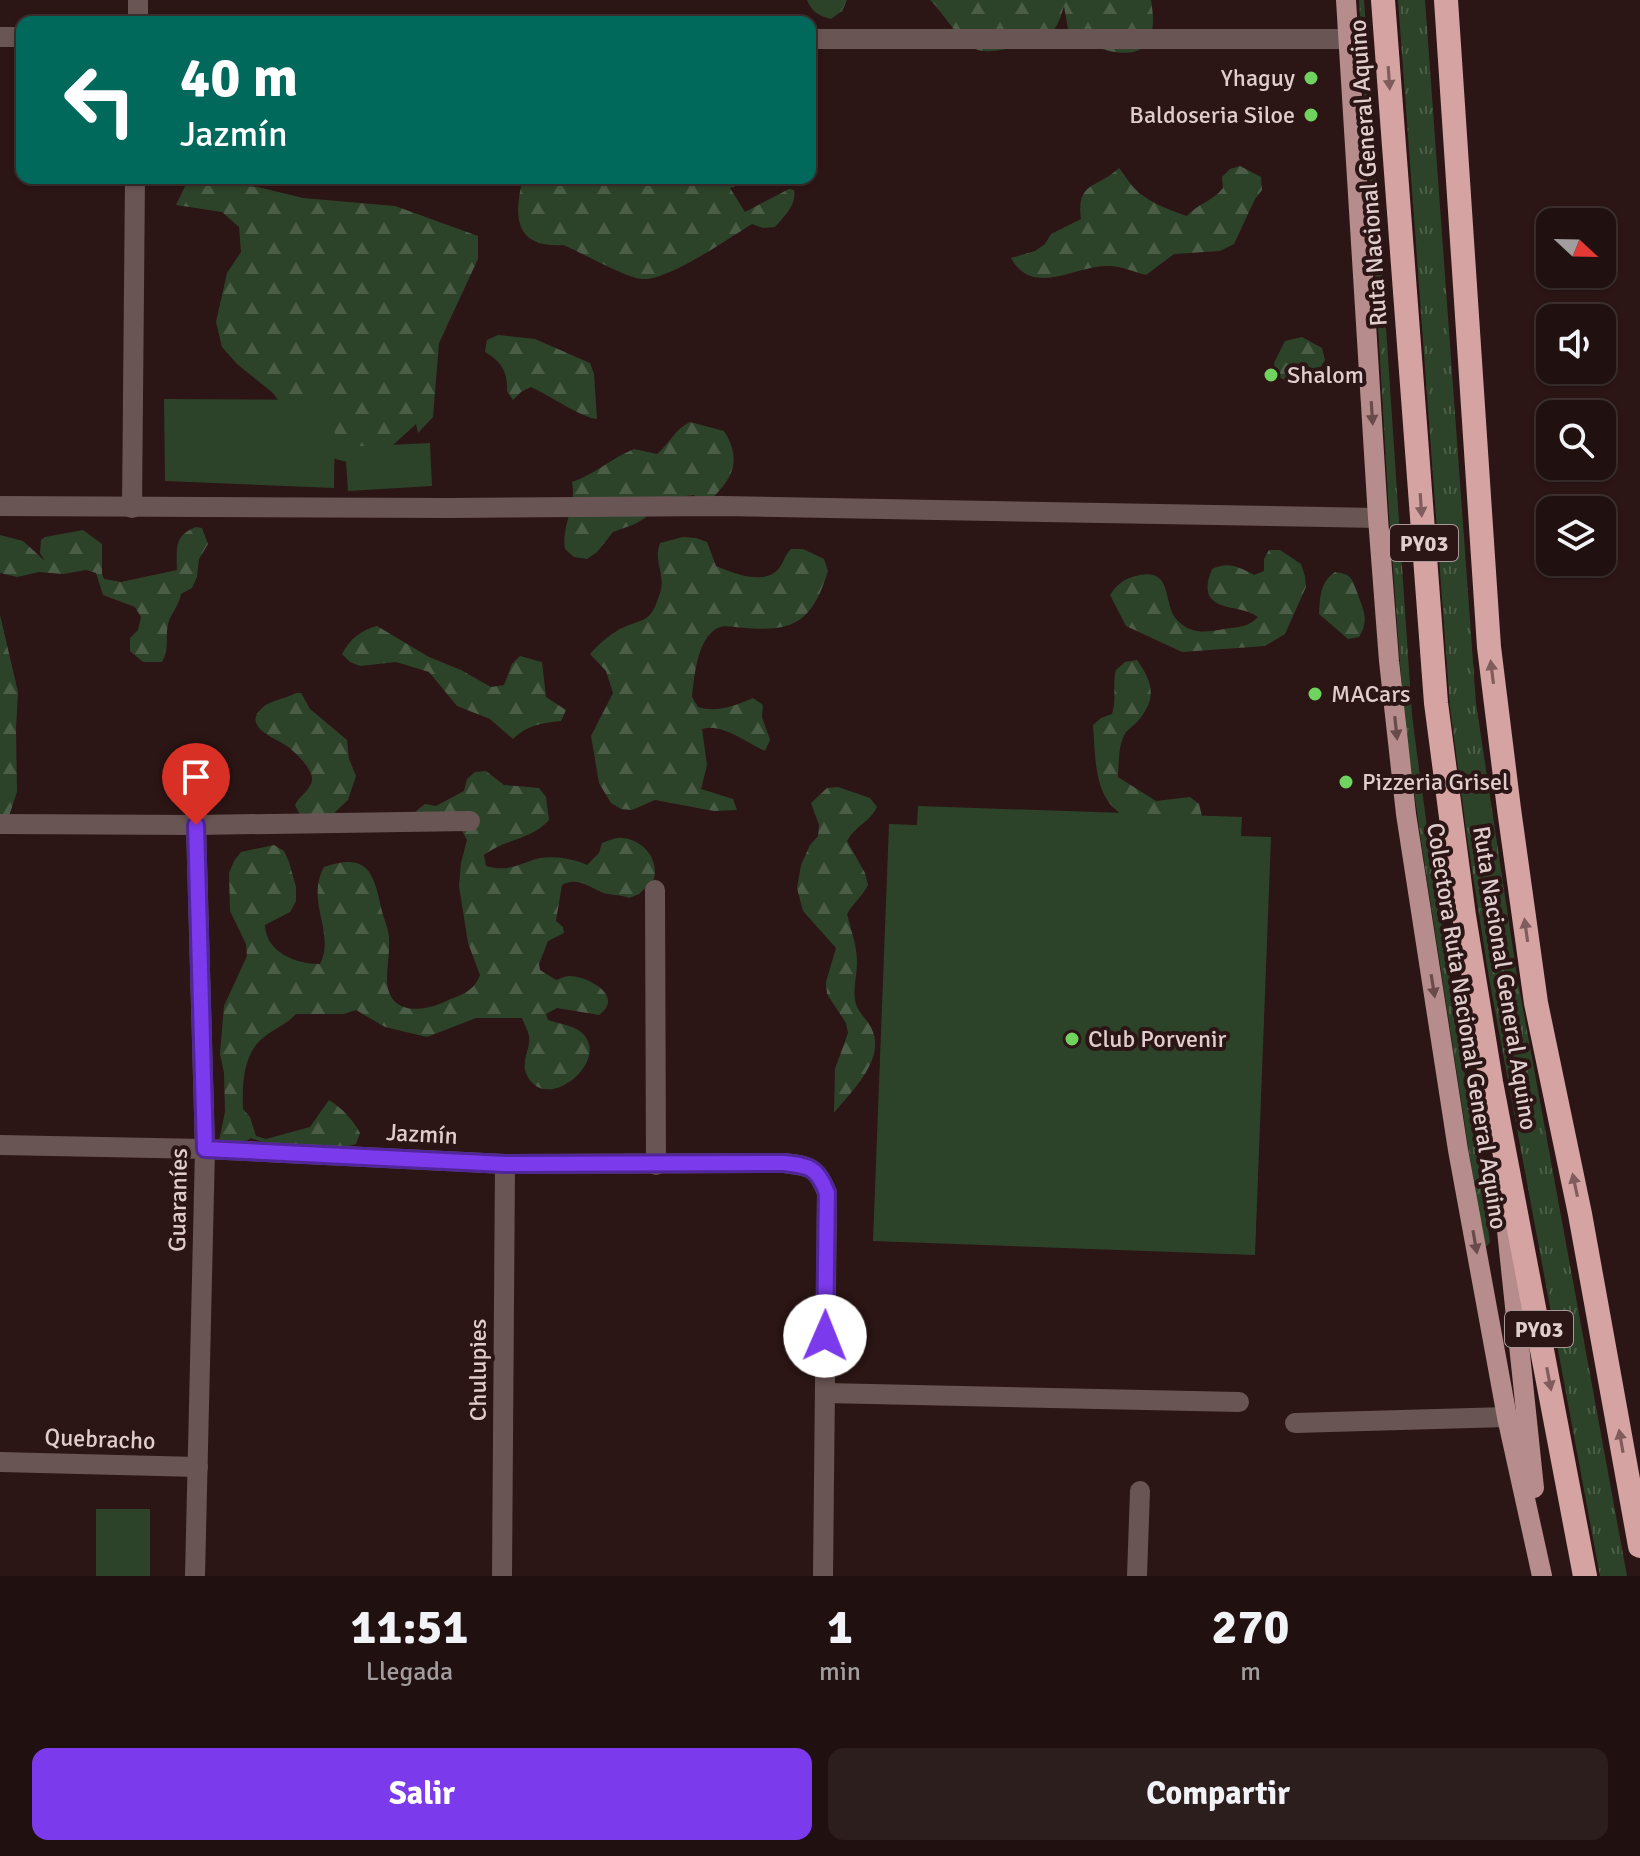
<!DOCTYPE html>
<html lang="es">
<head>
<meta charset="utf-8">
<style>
  body { margin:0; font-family:Signika,sans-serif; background:#2d1e1e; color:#f1f3f6; height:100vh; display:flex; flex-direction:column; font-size:30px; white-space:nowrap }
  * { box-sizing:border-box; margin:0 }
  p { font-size:26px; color:#a29d9f }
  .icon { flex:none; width:44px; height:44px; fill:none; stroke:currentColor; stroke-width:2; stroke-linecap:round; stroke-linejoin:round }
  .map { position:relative; height:1576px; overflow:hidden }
  .side { display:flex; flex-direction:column; background:#211010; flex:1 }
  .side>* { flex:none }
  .top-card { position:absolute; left:16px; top:16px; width:800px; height:168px; border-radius:16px; box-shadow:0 2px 6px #0004,0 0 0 2px #3e3030; background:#00695c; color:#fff; overflow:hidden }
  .needle { width:52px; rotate:112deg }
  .buttons { position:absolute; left:1536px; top:208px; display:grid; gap:16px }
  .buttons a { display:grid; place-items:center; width:80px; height:80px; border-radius:16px; background:#211010; box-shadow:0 2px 6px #0004,0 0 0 2px #3e3030; font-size:40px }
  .pin { position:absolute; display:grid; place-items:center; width:68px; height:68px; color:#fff; margin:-82px -34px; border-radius:50% 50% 50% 0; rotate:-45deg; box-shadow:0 0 8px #0007 }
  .pin .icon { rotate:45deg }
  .me { position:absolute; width:88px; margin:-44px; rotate:1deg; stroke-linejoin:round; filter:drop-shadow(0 0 6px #0008) }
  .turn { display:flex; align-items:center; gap:28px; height:168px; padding:0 32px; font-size:36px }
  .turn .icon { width:104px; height:104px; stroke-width:2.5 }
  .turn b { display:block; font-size:56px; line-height:68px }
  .eta { display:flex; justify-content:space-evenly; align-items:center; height:136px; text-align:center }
  .eta b { font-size:48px; font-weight:700; line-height:56px }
  .action { display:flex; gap:16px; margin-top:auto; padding:16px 32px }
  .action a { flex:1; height:92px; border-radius:16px; background:#7c3aed; color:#fff; font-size:32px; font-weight:700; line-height:92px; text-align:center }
  .action a+a { background:#2d1e1e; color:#f1f3f6 }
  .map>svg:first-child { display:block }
</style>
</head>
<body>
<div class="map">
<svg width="1640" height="1576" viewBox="0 0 1640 1576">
  <defs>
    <pattern id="grass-tufts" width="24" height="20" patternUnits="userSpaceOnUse" patternTransform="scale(2)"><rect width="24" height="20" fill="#2d4329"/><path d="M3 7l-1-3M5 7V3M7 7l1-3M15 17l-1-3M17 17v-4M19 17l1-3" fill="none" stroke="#4b5d47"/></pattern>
    <pattern id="forest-firs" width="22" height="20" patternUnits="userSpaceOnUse" patternTransform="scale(2)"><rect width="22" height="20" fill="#2d4329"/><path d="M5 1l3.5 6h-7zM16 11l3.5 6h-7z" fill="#4b5d47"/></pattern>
  </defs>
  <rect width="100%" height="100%" fill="#2c1515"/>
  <g fill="url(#grass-tufts)">
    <path d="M 1359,0 L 1364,0 L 1412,715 C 1434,891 1465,1066 1490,1242 L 1487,1246 L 1484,1245 L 1479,1216 L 1420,834 L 1404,717 L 1389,513 Z"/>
    <path d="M 1398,0 L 1425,0 L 1476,703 L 1517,976 L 1627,1576 L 1600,1576 L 1489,978 L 1468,844 L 1450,707 Z"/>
  </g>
  <g fill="url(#forest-firs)">
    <path d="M 807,0 L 847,0 L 842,11 L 831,19 C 819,16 812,12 807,0 Z"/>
    <path d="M 930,0 L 1151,0 C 1164,71 1111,57 1069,35 L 1064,6 C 1061,16 1058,27 1050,34 C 1040,43 991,55 978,50 C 958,42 945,14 930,0 Z"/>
    <path d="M 1240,166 L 1261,177 L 1262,190 L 1255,199 L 1234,244 L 1220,251 L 1174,254 L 1146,275 C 1134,272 1121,266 1109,266 C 1077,264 1033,299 1011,258 L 1035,251 L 1045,244 L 1051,234 L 1081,219 C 1076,181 1097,189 1119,168 C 1125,175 1129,183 1135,189 C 1148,202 1169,210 1187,216 C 1197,204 1213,201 1223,188 L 1222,177 L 1230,169 Z"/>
    <path d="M 523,178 L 757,178 L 730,188 L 745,212 L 789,189 L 794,190 C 797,205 784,216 775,227 L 763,228 L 752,224 C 729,238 668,281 642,279 C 626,278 581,252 563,245 C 515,248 513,217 523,178 Z"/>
    <path d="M 210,183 L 258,187 L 303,198 L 395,206 L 478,236 L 478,259 L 439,343 L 433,417 L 418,433 L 416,424 L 381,456 L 359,465 L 316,454 L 273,393 L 237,364 L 222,347 L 216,322 L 227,273 L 241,252 L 239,227 L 222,212 L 176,205 L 186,184 Z"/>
    <path d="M 498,335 L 535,339 L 590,363 L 594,374 L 597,419 C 582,418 549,395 531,387 L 521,392 L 513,400 L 507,391 C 508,372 501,361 485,352 L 487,340 Z"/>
    <path d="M 1302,337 L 1322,348 L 1325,360 L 1316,375 L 1320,375 C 1303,383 1291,388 1276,374 L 1274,363 L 1285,341 Z"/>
    <path d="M 690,422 L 724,431 C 745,464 729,483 704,506 L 694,495 L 660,499 L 645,518 L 635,524 L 613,532 L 597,552 L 587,559 L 574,557 L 565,549 C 561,526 577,506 572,482 C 595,474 612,458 634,449 L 657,454 C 670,443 674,430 690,422 Z"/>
    <path d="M 196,527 L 202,528 L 208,544 L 199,559 L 197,577 L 192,588 L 181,594 C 179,606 171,613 168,624 C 165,638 170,649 162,662 L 143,662 L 130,651 L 130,638 L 138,630 L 141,617 L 135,607 L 103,595 L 96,573 L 86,570 L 63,574 L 39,572 L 17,577 L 0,573 L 0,535 L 23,541 L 45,561 L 40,553 L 41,540 L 45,537 L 83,530 L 102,544 L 102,574 L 104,579 L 121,582 L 177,570 C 177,549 173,536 196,527 Z"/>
    <path d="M 683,537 L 696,538 L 707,542 L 716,566 C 733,573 766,587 780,567 C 784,561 785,555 791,549 L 803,549 L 824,559 L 828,571 C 811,626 791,633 735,627 C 727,626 719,625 712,632 C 697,645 694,678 692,697 L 698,707 C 717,713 734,706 753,698 L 763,705 L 762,717 L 770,740 L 765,751 C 745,742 722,723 702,729 L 707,765 L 701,789 L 733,799 L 737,810 L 714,811 L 655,800 L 632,810 L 621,809 L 611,803 L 599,783 L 591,736 L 613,693 L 606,671 L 590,654 C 599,644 609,635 620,629 C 645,617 650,625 660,593 C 666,575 653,561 660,543 Z"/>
    <path d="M 1269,550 L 1280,550 L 1301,564 L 1305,576 L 1306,587 L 1285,634 L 1265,646 L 1182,652 L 1126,626 L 1110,595 C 1118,583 1125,578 1140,575 C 1174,568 1162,606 1178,621 C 1192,635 1207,632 1224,629 C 1238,627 1249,627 1258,617 C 1239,602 1193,615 1212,569 C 1229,561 1239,567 1254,575 L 1264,571 L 1264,559 Z"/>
    <path d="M 1335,572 C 1351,574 1352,578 1357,592 C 1363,610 1370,619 1359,637 L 1348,639 L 1319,614 C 1320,597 1320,582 1335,572 Z"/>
    <path d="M 0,615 L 18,692 L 16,729 L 17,792 L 9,816 L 0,822 Z"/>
    <path d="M 377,626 L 429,657 L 461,670 L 491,687 L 504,685 L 512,664 L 520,656 L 542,662 L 546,697 L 566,710 L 561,721 C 541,723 528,725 513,739 L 490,719 L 457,706 L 429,672 L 396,662 L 360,666 L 350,662 L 342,654 C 350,639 361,630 377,626 Z"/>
    <path d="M 1137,660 C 1154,684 1157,700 1136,723 C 1135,724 1127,731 1126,732 C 1118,744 1119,763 1118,777 L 1156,801 L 1190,797 L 1199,804 L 1202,816 L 1141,828 C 1132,821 1119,814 1111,805 C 1094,786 1095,750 1093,725 L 1101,718 L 1112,714 C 1117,698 1112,685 1116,670 L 1125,662 Z"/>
    <path d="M 296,693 L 301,693 L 310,709 L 347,740 L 349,759 L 356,776 L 348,800 L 330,817 L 300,815 L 295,805 C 299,796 311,790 312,780 C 313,769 296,753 287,746 C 277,739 241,727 262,708 C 270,700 286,699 296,693 Z"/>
    <path d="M 486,771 L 504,785 L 539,788 L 546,797 L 549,820 C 531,840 505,839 484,855 L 486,866 C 505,871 513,867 530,861 C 548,854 571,858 587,865 L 599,853 L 602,843 C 608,841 616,837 622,838 C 643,839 661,861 653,881 L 639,894 L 629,898 C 620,894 611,896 601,892 C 588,886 576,877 562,885 L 556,921 L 563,927 L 564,933 L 548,941 L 539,964 L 540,970 L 556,980 C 560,979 564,976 569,976 C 588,976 625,996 599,1015 L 557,1008 L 546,1014 L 548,1020 C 557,1023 570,1025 578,1030 C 618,1056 544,1119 526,1073 C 521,1061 531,1048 529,1036 C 528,1030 524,1024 522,1018 L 476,1018 L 427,1037 L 385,1027 L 356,1010 L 344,1014 L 296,1014 C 286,1025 275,1028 264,1037 C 243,1053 242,1084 243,1109 L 250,1117 L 256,1136 L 266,1139 L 310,1127 L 329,1100 C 341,1107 354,1121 360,1133 L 356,1144 L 333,1150 L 320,1150 L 297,1144 L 273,1146 L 251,1138 L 241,1145 L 218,1146 L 225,1112 L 224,1073 L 220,1054 L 224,1006 L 247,956 L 246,944 L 230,911 L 229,873 L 234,861 L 241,852 L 274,845 L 284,851 L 289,862 L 296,887 L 296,901 L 290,912 L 265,925 C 266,952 295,964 320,964 C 336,933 305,902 324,867 C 366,853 373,870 381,907 C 383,918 388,926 389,937 C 390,951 387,966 387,980 C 388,1013 418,1013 442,1003 C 458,995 473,994 480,975 L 468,943 L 459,886 L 461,863 L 467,840 L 461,829 L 425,820 L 416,811 L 425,804 L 436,806 L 464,791 L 467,779 L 475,772 Z"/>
    <path d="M 838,787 L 870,798 L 877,807 C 870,822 855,826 847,841 L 865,873 L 868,885 C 862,897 853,903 847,914 C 851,931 857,945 857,963 C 857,975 853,988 855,1000 C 857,1013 869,1020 873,1032 C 884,1061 851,1092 834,1113 L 835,1069 L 848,1033 L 846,1023 L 827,994 L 826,982 L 836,948 L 803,911 L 797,888 L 801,865 L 810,845 L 818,836 L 819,825 L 811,803 L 827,788 Z"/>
  </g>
  <g fill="#2d4329">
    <path d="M 164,399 L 335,400 L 334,488 L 165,481 Z"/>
    <path d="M 430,443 L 432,486 L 348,491 L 345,447 Z"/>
    <path d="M 918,806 L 1242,817 L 1241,836 L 1271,837 L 1255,1255 L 873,1241 L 889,824 L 917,825 Z"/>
    <rect x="96" y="1509" width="54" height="67"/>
  </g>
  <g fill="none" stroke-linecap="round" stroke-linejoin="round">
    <g stroke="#695554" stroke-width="20">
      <path d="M 138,0 L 138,22"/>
      <path d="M 0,37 L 22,37"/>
      <path d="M 810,39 L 1348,39"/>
      <path d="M 0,506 L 449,508 L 722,506 L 1378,518"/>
      <path d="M 132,508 L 135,178"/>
      <path d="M 0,824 L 196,825 L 470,821"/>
      <path d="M 655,890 L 656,1165"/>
      <path d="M 0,1145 L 205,1149 L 505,1164 L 784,1163 C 810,1166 817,1167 827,1193 L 823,1576"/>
      <path d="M 825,1393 L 1239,1402"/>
      <path d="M 1295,1423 L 1507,1417"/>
      <path d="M 0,1462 L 198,1467"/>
      <path d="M 195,1576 L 205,1149 L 196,825"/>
      <path d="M 502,1576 L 505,1164"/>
      <path d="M 1137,1576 L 1140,1491"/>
    </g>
    <g stroke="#b68d8c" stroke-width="20">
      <path d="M 1346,0 L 1378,518 L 1389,661 L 1406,814 L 1458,1150 L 1507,1417 L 1542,1576"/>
      <path d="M 1504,1202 L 1534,1488"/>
    </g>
    <g stroke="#d5a4a2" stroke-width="24">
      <path d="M 1383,0 L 1436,703 L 1464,916 L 1491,1082 L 1585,1576"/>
      <path d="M 1446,0 L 1489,647 L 1509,809 L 1536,1003 L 1580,1214 L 1640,1546"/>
    </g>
  </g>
  <defs><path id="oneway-solid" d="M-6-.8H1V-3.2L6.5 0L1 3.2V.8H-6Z" transform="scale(2)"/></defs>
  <g fill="#805c5c">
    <use href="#oneway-solid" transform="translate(1389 78) rotate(86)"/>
    <use href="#oneway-solid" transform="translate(1421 505) rotate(86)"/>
    <use href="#oneway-solid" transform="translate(1492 672) rotate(-97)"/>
    <use href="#oneway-solid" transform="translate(1526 930) rotate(-98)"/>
    <use href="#oneway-solid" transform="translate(1575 1185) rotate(-102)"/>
    <use href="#oneway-solid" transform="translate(1549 1379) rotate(79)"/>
    <use href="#oneway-solid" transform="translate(1621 1441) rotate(-100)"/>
  </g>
  <g fill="#6a4b4b">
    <use href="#oneway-solid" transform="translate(1372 413) rotate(86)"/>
    <use href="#oneway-solid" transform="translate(1396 728) rotate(84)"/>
    <use href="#oneway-solid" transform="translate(1433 986) rotate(81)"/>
    <use href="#oneway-solid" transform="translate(1475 1242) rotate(80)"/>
  </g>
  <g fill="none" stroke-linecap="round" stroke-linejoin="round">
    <g stroke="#51269a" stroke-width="20">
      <path id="route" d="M 196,825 L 205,1149 L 505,1164 L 784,1163 C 810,1166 817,1167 827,1193 L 825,1336"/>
    </g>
    <use href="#route" stroke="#7c3aed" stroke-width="14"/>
  </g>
  <g fill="#70d35f" stroke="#2c1515" stroke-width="3">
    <circle cx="1311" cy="78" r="8"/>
    <circle cx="1311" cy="115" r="8"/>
    <circle cx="1271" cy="375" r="8"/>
    <circle cx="1315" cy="694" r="8"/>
    <circle cx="1346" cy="782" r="8"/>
    <circle cx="1072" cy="1039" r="8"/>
  </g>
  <g text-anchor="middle" stroke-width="8" stroke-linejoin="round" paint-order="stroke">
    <g fill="#2c1515" stroke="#a99696" stroke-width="2">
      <rect x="1390" y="525" width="68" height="36" rx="6"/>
      <rect x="1505" y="1311" width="68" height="36" rx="6"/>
    </g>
    <g font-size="22" font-weight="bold" fill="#dfcecd">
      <text x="1424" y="551">PY03</text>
      <text x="1539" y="1337">PY03</text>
    </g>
    <g font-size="24" fill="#dfcecd" stroke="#2c1515" text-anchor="start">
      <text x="1295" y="86" text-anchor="end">Yhaguy</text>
      <text x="1295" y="123" text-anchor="end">Baldoseria Siloe</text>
      <text x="1287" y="383">Shalom</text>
      <text x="1331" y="702">MACars</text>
      <text x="1362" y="790">Pizzeria Grisel</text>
      <text x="1088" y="1047">Club Porvenir</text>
    </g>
    <g font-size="24" fill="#dfcecd" stroke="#2c1515">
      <text transform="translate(1368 173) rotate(-94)" y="8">Ruta Nacional General Aquino</text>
      <text transform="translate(1505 978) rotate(81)" y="8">Ruta Nacional General Aquino</text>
      <text transform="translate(1467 1026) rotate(81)" y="8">Colectora Ruta Nacional General Aquino</text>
      <text transform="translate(422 1134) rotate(3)" y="8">Jazmín</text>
      <text transform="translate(178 1200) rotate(-89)" y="8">Guaraníes</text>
      <text transform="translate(478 1370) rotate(-90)" y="8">Chulupies</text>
      <text transform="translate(100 1439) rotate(2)" y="8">Quebracho</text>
    </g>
  </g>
</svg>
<div class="buttons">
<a><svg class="needle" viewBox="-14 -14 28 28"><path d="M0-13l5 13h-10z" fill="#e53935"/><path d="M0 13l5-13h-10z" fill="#a29d9f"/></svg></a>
<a><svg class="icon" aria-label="sound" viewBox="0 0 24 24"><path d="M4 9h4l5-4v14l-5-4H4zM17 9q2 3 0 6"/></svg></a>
<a><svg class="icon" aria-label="search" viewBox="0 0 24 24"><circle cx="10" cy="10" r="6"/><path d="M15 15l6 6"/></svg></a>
<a><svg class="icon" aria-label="layers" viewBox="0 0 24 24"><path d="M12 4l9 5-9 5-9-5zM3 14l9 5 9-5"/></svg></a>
</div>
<div class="pin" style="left:196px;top:825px;background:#d93025"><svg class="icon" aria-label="arrive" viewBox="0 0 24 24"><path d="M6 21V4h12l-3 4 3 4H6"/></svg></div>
<svg class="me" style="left:825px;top:1336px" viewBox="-20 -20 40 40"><circle r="19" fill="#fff"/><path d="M0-13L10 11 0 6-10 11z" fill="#7c3aed"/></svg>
<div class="top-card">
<div class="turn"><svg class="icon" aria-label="left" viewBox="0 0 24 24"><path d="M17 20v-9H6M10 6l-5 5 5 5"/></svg><div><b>40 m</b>Jazmín</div></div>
</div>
</div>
<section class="side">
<div class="eta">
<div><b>11:51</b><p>Llegada</p></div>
<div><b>1</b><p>min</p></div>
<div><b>270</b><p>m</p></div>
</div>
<div class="action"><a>Salir</a><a>Compartir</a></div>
</section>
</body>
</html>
